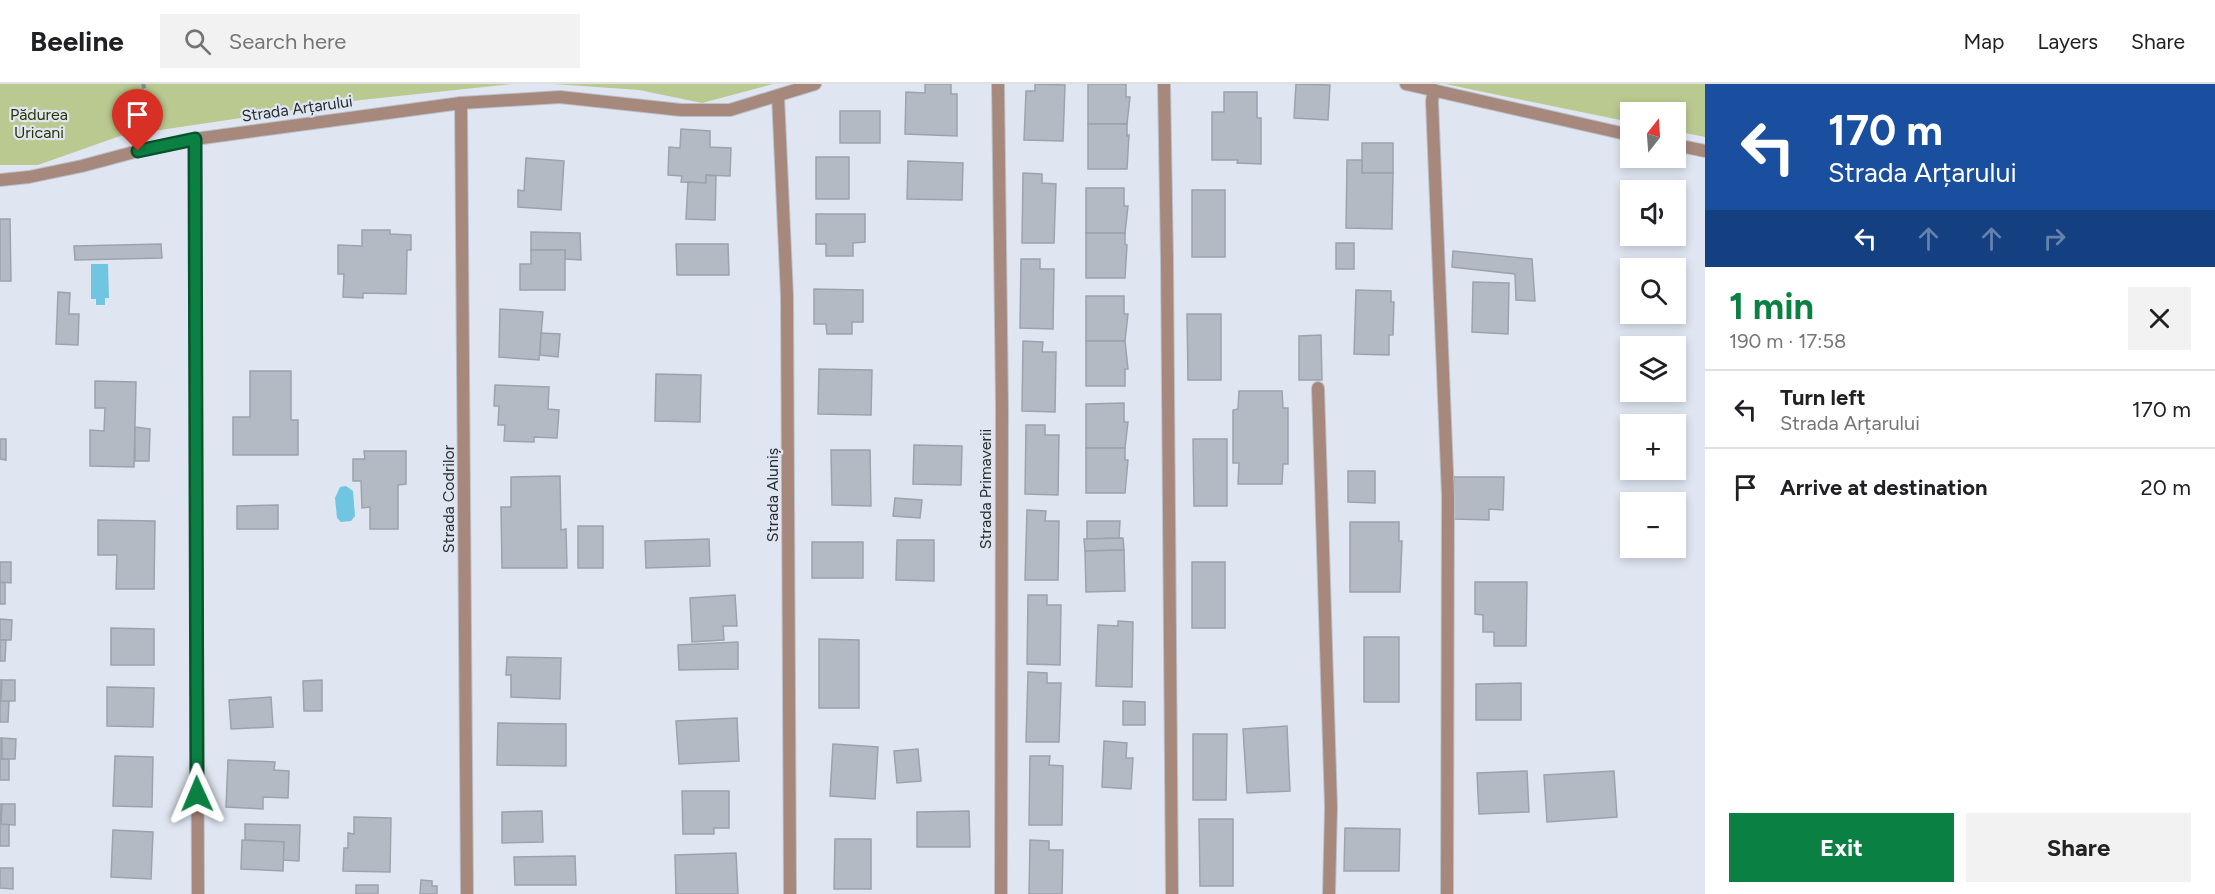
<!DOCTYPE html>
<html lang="en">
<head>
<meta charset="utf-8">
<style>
  body { margin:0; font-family:Figtree,sans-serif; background:#f2f2f2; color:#202124; height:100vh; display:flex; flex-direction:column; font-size:22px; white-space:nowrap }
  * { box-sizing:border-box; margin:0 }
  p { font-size:20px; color:#757577 }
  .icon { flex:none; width:33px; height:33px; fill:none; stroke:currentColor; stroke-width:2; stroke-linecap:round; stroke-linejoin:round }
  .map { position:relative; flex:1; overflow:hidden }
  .panel { display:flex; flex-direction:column; background:#fff; width:510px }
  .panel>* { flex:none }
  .banner { background:#1a4fa0; color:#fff; overflow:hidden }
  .needle { width:39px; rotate:17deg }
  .buttons { position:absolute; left:1620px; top:18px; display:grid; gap:12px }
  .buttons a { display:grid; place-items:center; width:66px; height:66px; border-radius:0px; background:#fff; box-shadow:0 3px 9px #0003; font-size:30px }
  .pin { position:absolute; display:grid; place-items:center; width:51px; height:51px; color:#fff; margin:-62px -26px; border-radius:50% 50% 50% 0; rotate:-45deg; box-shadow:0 0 6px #0007 }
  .pin .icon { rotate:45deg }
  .me { position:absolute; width:66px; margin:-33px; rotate:359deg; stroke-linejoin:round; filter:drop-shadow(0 0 4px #0008) }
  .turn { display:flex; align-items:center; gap:21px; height:126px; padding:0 24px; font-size:27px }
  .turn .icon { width:78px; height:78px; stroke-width:2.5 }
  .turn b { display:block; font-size:42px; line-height:51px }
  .lanes { display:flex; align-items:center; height:57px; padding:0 24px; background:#0003; justify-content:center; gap:30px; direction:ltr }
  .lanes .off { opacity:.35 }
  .round { display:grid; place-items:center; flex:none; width:63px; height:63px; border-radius:0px; background:#f2f2f2 }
  .head { display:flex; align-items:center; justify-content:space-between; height:102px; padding:0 24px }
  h1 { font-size:36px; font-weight:700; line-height:45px; color:#0b8043 }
  .button { display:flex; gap:12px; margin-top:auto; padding:12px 24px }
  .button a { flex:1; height:69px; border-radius:0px; background:#0b8043; color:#fff; font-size:24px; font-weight:700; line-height:69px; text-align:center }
  .button a+a { background:#f2f2f2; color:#202124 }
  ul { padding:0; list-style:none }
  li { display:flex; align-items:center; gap:18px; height:78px; padding:0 24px; border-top:2px solid #e0e0e0 }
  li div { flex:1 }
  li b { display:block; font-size:22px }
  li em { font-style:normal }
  header { display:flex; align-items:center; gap:36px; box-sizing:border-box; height:84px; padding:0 30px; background:#fff; border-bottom:2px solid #e0e0e0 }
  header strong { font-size:28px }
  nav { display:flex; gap:33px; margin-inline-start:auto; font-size:21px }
  .search { width:420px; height:54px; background:#f2f2f2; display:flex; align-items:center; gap:15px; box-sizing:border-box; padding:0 21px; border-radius:0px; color:#757577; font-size:22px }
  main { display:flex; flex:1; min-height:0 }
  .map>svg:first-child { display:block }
</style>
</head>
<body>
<header>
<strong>Beeline</strong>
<div class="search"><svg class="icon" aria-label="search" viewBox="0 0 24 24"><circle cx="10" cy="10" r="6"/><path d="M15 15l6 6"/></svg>Search here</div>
<nav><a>Map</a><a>Layers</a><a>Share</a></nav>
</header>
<main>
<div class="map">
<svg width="1705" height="810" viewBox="0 0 1705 810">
  <rect width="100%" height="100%" fill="#dfe6f1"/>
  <g fill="#bac990">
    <path d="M 0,0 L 512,0 L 361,16 L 120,52 L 38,81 L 0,81 Z"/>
    <path d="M 554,0 L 773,0 L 702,19 L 639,6 Z"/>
    <path d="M 1445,0 L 1705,0 L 1705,53 L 1676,47 L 1676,28 L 1630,28 L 1630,38 Z"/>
  </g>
  <g fill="#70c5e0">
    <path d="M 91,180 L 108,180 L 109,214 L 105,214 L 105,221 L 96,221 L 96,215 L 91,215 Z"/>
    <path d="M 346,402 L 353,407 L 355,432 L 351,437 L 341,438 L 337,434 L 335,414 L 340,403 Z"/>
  </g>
  <g fill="#b3bac4" stroke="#9ca3ad" stroke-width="1.5">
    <path d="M 925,0 L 951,0 L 951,10 L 957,10 L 957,52 L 905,50 L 906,8 L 925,9 Z"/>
    <path d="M 1035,0 L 1065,1 L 1063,57 L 1024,56 L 1026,7 L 1035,7 Z"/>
    <path d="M 1088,0 L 1126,0 L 1126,13 L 1130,13 L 1127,40 L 1088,40 Z"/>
    <path d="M 1296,0 L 1330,1 L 1328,36 L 1294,34 Z"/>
    <path d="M 1224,8 L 1257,8 L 1257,34 L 1261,34 L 1261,80 L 1237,79 L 1238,76 L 1212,76 L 1212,28 L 1224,28 Z"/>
    <rect x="840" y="27" width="40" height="32"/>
    <path d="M 1088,40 L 1127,40 L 1127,52 L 1129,51 L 1127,85 L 1088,85 Z"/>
    <path d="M 681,45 L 710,47 L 710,63 L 731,64 L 730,92 L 706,91 L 706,99 L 681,98 L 682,92 L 668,91 L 669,63 L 680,64 Z"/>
    <rect x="1362" y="59" width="31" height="30"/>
    <rect x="816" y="73" width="33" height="42"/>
    <path d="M 526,74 L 564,77 L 561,126 L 518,123 L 518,106 L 524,107 Z"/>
    <path d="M 1347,76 L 1362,76 L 1362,89 L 1393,89 L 1392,145 L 1346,144 Z"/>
    <path d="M 908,77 L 963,79 L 962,116 L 907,115 Z"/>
    <path d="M 1023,89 L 1042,90 L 1042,99 L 1056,100 L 1054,159 L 1022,159 Z"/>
    <path d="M 706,91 L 716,92 L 715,136 L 686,135 L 688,98 L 706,99 Z"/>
    <path d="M 1086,104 L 1124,104 L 1124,122 L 1128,122 L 1125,149 L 1086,149 Z"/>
    <rect x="1192" y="106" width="33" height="67"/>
    <path d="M 816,130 L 865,130 L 865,158 L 853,159 L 853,172 L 826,172 L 826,160 L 816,160 Z"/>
    <path d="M 0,135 L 10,135 L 11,197 L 0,197 Z"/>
    <path d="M 362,146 L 390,146 L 390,150 L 411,151 L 411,166 L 407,166 L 406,210 L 363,209 L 363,214 L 343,213 L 344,190 L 338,190 L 338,161 L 362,162 Z"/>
    <path d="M 531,148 L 580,149 L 581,176 L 565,175 L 565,166 L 531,166 Z"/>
    <path d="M 1086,149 L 1125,149 L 1125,160 L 1127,161 L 1125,194 L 1086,194 Z"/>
    <rect x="1336" y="159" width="18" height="26"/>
    <path d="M 161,160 L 162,174 L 75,176 L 74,162 Z"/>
    <path d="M 676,160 L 728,160 L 729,191 L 677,191 Z"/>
    <path d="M 531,166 L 565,166 L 565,206 L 520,206 L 520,180 L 531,180 Z"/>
    <path d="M 1453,167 L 1532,175 L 1535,217 L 1516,216 L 1515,190 L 1452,183 Z"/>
    <path d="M 1021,175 L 1040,175 L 1040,185 L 1054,185 L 1053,245 L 1020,244 Z"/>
    <path d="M 1473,198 L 1509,199 L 1508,250 L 1472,248 Z"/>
    <path d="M 814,205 L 863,206 L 863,238 L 852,238 L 852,250 L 827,250 L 826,240 L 814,240 Z"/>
    <path d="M 1356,206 L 1391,207 L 1391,218 L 1394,218 L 1393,251 L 1389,251 L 1389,271 L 1354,270 Z"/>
    <path d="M 58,208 L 70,209 L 69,230 L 79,230 L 78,261 L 56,260 Z"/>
    <path d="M 1086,212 L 1124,212 L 1124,230 L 1128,230 L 1125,257 L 1086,257 Z"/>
    <path d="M 500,225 L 543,228 L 539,276 L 499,273 Z"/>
    <path d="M 1187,230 L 1221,230 L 1221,296 L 1188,296 Z"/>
    <path d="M 541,249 L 560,250 L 558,273 L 540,271 Z"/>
    <path d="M 1321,251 L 1322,296 L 1299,296 L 1299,252 Z"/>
    <path d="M 1023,257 L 1043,258 L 1042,268 L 1056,268 L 1055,328 L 1022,327 Z"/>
    <path d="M 1086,257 L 1125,257 L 1128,285 L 1125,285 L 1125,302 L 1086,302 Z"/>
    <path d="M 819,285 L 872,286 L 871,331 L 818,330 Z"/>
    <path d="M 250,287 L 291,287 L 291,336 L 298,336 L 298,371 L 233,371 L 233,333 L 250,333 Z"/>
    <path d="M 656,290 L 701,291 L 700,338 L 655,337 Z"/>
    <path d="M 95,297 L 136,298 L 134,383 L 90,382 L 90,346 L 104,347 L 105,324 L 95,324 Z"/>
    <path d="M 495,301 L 549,303 L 548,325 L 559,326 L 557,354 L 534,353 L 534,358 L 504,357 L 505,341 L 498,341 L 499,322 L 494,322 Z"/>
    <path d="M 1239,307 L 1282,307 L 1283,324 L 1288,324 L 1288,380 L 1283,380 L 1282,400 L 1238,400 L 1239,379 L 1233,379 L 1233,326 L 1238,325 Z"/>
    <path d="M 1124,319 L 1124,338 L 1128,338 L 1125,364 L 1086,364 L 1086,320 Z"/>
    <path d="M 1026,341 L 1045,341 L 1045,351 L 1059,351 L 1058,411 L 1025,410 Z"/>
    <path d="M 135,343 L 150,345 L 149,377 L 135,377 Z"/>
    <path d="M 0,355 L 6,355 L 6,376 L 0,375 Z"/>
    <path d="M 1193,355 L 1227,355 L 1227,422 L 1194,422 Z"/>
    <path d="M 914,361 L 962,362 L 961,401 L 913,400 Z"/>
    <path d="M 1086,364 L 1125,364 L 1125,376 L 1128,376 L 1125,409 L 1086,409 Z"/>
    <path d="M 831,366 L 870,366 L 871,422 L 832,421 Z"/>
    <path d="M 364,367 L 406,367 L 406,400 L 398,401 L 398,445 L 370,445 L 370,423 L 362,424 L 361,397 L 353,397 L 353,375 L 365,375 Z"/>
    <path d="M 1348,387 L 1375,387 L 1375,419 L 1348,418 Z"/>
    <path d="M 560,392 L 561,446 L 566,445 L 567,484 L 502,484 L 501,423 L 511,423 L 511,393 Z"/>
    <path d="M 1454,393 L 1504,393 L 1503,426 L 1489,425 L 1489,436 L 1453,435 Z"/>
    <path d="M 895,414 L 922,416 L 920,434 L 893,432 Z"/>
    <path d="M 278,421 L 278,445 L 237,445 L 237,422 Z"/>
    <path d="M 1027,426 L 1046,427 L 1045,437 L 1059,437 L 1058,496 L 1025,496 Z"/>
    <path d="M 98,436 L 155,437 L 154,505 L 116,505 L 117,471 L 98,471 Z"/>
    <path d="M 1087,437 L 1120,437 L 1119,454 L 1087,455 Z"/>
    <path d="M 1350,438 L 1399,438 L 1399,457 L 1402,457 L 1400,508 L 1350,508 Z"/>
    <rect x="578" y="442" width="25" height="42"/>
    <path d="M 1123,454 L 1124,466 L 1085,467 L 1084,455 Z"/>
    <path d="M 709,455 L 710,482 L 646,484 L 645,457 Z"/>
    <path d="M 897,456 L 934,456 L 934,497 L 896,496 Z"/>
    <rect x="812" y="458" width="51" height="36"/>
    <path d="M 1124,466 L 1125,507 L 1086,508 L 1085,467 Z"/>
    <path d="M 0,478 L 11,478 L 11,499 L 0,498 Z"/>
    <rect x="1192" y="478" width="33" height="66"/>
    <path d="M 0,498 L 5,499 L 5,520 L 0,520 Z"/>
    <path d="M 1475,498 L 1527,498 L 1526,562 L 1494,562 L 1494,548 L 1483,548 L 1483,531 L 1475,530 Z"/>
    <path d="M 735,511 L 737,542 L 723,542 L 724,556 L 692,558 L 690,514 Z"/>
    <path d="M 1028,511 L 1047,511 L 1047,521 L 1061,521 L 1060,581 L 1027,580 Z"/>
    <path d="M 0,535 L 12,536 L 11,556 L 0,556 Z"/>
    <path d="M 1118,537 L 1133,538 L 1132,603 L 1096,602 L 1098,541 L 1118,542 Z"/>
    <path d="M 111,544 L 154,545 L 154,581 L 111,581 Z"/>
    <rect x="1364" y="553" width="35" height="65"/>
    <path d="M 819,555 L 859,556 L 859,624 L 819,624 Z"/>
    <path d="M 0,556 L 6,556 L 5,577 L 0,577 Z"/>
    <path d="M 738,558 L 738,585 L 679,586 L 678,561 Z"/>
    <path d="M 507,573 L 561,574 L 560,615 L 511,613 L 511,591 L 506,591 Z"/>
    <path d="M 1028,588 L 1047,589 L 1047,599 L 1061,599 L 1059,658 L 1026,658 Z"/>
    <path d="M 0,596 L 2,596 L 1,617 L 9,617 L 8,638 L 0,638 Z"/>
    <path d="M 2,596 L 15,596 L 15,617 L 1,617 Z"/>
    <path d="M 322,596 L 322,627 L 304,627 L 303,597 Z"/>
    <path d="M 1521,599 L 1521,636 L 1476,636 L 1476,600 Z"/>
    <path d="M 107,603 L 154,604 L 153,643 L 107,642 Z"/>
    <path d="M 271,613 L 273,643 L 231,645 L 229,616 Z"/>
    <path d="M 1123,617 L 1145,618 L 1145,641 L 1123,641 Z"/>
    <path d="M 737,634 L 739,677 L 679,680 L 676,637 Z"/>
    <path d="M 498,639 L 566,640 L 566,682 L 497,681 Z"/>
    <path d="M 1287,642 L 1290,707 L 1247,709 L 1243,645 Z"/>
    <path d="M 1193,650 L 1227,650 L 1226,716 L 1193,716 Z"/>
    <path d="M 0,654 L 2,654 L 2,675 L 9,675 L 9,696 L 0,696 Z"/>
    <path d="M 2,654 L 16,655 L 15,675 L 2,675 Z"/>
    <path d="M 1104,657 L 1127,659 L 1126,674 L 1133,674 L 1131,705 L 1102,703 Z"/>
    <path d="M 833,660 L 878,663 L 875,715 L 830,712 Z"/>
    <path d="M 918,665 L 921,697 L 897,699 L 894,667 Z"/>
    <path d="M 115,672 L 153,673 L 152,723 L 113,722 Z"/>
    <path d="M 1030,672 L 1050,672 L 1049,681 L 1063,682 L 1062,741 L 1029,741 Z"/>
    <path d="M 228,676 L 275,678 L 274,686 L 289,687 L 288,714 L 263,713 L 263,725 L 226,723 Z"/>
    <path d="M 1527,687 L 1529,728 L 1479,730 L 1477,689 Z"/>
    <path d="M 1614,687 L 1617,733 L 1547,738 L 1544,691 Z"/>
    <path d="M 682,707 L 729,707 L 729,744 L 714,744 L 714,750 L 683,750 Z"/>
    <path d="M 0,720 L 2,720 L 1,740 L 9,740 L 9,762 L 0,762 Z"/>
    <path d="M 2,720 L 15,720 L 15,741 L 1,740 Z"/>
    <path d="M 542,727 L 543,758 L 502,759 L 502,728 Z"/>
    <path d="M 969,727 L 970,763 L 917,763 L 917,728 Z"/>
    <path d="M 354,733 L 391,734 L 390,788 L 343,787 L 344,764 L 348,764 L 348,749 L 354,750 Z"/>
    <path d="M 1199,735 L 1233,735 L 1233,802 L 1200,802 Z"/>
    <path d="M 245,740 L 300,741 L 299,777 L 283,776 L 284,758 L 245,756 Z"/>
    <path d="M 1345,744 L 1400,745 L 1399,787 L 1344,787 Z"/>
    <path d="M 113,746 L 153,748 L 151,795 L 111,793 Z"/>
    <path d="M 835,755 L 871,755 L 871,805 L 834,805 Z"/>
    <path d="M 242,756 L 284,758 L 283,787 L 241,785 Z"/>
    <path d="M 1030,756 L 1049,757 L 1049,766 L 1063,766 L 1062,810 L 1029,810 Z"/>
    <path d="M 736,769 L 738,810 L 676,810 L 675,771 Z"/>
    <path d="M 575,772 L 576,801 L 515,801 L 514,773 Z"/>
    <path d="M 0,784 L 13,784 L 13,805 L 0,804 Z"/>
    <path d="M 421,796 L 432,797 L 432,802 L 437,802 L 437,810 L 420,810 Z"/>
    <rect x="356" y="801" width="22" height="9"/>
  </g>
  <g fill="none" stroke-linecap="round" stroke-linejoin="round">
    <g stroke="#bbc1ca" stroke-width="14">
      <g id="street">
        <path d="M 998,0 L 1002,322 L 1001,810"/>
        <path d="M 1164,0 L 1167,176 L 1172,810"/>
        <path d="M 1406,0 L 1630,51"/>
        <path d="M 1434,6 L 1432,17 L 1448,412 L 1447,810"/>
        <path d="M 778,12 L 787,212 L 790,810"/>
        <path d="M 461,19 L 467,810"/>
        <path d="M 195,55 L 198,810"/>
        <path d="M 1676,61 L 1705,67"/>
        <path d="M 0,96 L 29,93 L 82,82 L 138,67 L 195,55 L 461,19 L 560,13 L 681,26 L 730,26 L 815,0"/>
        <path d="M 1318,304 L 1331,723 L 1329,810"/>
      </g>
    </g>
    <path stroke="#898e96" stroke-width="4" stroke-dasharray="4.5 3" stroke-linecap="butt" d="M 143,0 L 157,45"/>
    <use href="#street" stroke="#a6887d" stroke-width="12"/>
  </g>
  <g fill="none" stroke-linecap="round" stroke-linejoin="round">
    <g stroke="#07532c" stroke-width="15">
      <path id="route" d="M 138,67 L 195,55 L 197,710"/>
    </g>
    <use href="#route" stroke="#0b8043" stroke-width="10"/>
  </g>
  <g text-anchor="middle" stroke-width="4.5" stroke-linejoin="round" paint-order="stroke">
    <g font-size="16" fill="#292c30" stroke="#dfe6f1">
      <text transform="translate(297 24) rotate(-8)" y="6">Strada Arțarului</text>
      <text transform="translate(985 405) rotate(-90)" y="6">Strada Primaverii</text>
      <text transform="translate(772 411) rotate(-90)" y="6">Strada Aluniș</text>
      <text transform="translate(448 415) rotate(-90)" y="6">Strada Codrilor</text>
    </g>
    <g font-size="16" fill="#2a3300" stroke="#dfe6f1">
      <text x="39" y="36">Pădurea<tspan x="39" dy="18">Uricani</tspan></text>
    </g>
  </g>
</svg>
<div class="buttons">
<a><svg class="needle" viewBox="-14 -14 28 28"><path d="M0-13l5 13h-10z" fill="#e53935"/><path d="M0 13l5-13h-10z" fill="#757577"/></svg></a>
<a><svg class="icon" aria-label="sound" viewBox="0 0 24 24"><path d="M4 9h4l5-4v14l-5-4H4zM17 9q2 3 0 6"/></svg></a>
<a><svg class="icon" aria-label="search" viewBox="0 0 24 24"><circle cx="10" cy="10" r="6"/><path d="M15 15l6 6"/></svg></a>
<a><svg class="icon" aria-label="layers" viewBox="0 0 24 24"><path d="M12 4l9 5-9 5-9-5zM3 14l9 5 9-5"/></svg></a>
<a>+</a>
<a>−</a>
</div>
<div class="pin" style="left:138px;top:67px;background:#d93025"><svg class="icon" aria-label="arrive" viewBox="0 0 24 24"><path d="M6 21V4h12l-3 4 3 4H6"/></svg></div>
<svg class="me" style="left:197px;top:710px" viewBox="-20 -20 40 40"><path d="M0-17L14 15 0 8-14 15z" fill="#0b8043" stroke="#fff" stroke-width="4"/></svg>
</div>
<section class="panel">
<div class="banner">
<div class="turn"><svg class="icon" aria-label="left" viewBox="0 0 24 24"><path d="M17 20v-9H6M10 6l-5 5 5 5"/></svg><div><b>170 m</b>Strada Arțarului</div></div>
<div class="lanes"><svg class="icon" aria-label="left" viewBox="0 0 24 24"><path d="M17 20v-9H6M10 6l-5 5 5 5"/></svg><svg class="icon off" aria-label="ahead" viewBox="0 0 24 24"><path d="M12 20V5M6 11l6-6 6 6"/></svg><svg class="icon off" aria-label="ahead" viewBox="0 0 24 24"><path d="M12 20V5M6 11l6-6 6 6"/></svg><svg class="icon off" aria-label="right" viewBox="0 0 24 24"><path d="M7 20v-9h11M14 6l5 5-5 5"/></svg></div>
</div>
<div class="head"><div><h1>1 min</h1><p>190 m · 17:58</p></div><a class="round"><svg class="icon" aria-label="close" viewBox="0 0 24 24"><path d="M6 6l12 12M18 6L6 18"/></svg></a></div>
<ul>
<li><svg class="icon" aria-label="left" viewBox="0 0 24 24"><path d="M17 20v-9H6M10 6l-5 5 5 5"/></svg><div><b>Turn left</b><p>Strada Arțarului</p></div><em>170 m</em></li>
<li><svg class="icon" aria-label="arrive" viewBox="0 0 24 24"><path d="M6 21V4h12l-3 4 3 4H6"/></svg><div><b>Arrive at destination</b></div><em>20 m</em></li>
</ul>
<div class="button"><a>Exit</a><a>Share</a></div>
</section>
</main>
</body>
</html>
